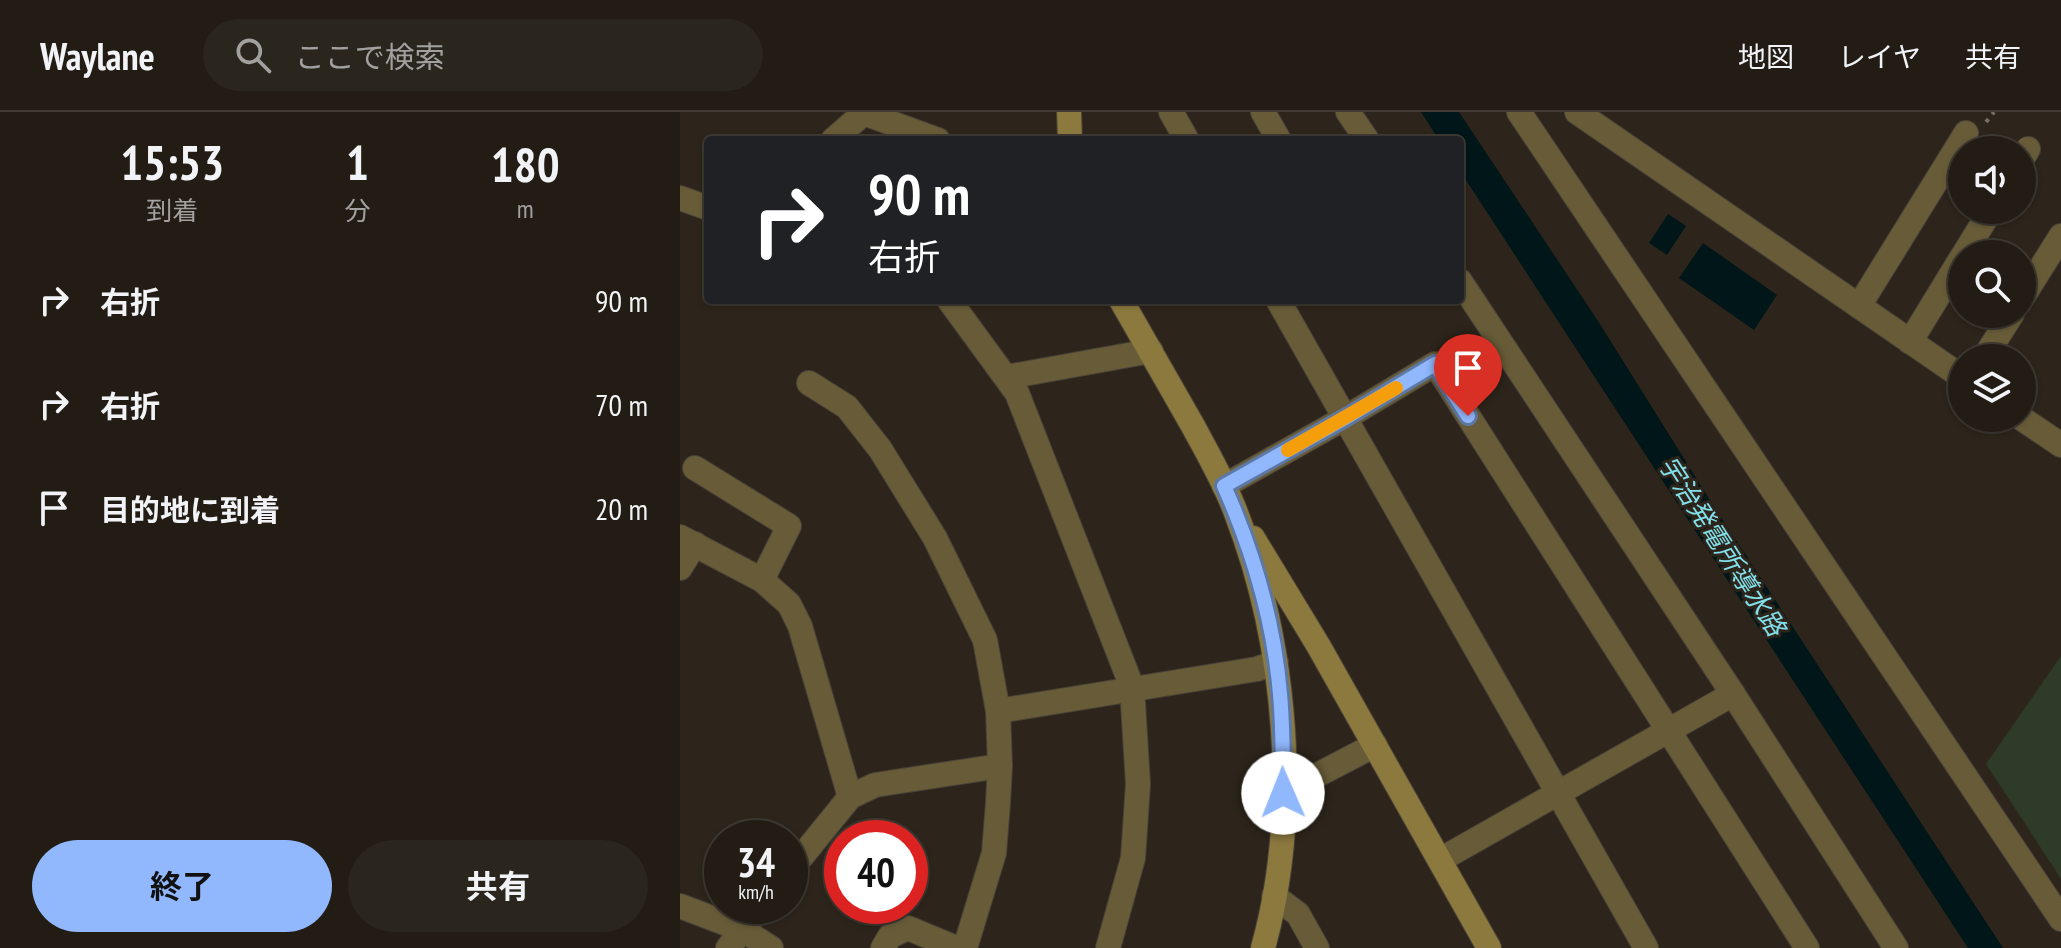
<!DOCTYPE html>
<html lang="ja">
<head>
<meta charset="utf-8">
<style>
  body { margin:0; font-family:"PT Sans Narrow","Noto Sans JP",sans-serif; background:#2a251d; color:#f1f3f6; height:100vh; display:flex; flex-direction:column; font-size:30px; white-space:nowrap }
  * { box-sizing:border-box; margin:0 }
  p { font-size:26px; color:#a2a1a0 }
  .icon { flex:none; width:44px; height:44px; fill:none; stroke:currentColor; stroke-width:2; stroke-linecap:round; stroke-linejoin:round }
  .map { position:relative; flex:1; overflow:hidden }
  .drawer { display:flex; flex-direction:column; background:#221c14; width:680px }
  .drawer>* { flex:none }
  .top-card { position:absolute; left:24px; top:24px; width:760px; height:168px; border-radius:8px; box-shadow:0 2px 6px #0004,0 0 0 2px #3f3a34; background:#202124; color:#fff; overflow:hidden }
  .controls { position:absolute; left:1268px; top:24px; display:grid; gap:16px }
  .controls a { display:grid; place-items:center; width:88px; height:88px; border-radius:50%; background:#221c14; box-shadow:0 2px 6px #0004,0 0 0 2px #3f3a34; font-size:40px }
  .speed { position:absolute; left:24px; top:708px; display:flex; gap:16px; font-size:40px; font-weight:700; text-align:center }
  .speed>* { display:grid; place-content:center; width:104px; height:104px; border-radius:50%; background:#221c14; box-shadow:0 2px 6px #0004,0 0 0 2px #3f3a34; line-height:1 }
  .speed small { font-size:20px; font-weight:400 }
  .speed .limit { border:12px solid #d22; background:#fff; color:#111 }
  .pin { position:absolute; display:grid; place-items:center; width:68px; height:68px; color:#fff; margin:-82px -34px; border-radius:50% 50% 50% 0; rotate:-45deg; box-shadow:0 0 8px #0007 }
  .pin .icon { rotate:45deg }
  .me { position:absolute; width:88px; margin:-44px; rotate:359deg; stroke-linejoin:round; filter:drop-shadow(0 0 6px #0008) }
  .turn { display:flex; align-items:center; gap:28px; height:168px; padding:0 32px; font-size:36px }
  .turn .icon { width:104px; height:104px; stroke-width:2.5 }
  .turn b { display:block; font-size:56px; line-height:68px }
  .eta { display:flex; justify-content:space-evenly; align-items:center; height:136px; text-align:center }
  .eta b { font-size:48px; font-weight:700; line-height:56px }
  .primary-button { display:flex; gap:16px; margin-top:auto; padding:16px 32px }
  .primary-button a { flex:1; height:92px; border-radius:48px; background:#91b8fd; color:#111; font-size:32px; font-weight:700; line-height:92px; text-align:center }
  .primary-button a+a { background:#2a251d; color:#f1f3f6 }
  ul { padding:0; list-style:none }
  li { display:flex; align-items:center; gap:24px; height:104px; padding:0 32px }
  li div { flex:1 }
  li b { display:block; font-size:30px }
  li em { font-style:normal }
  header { display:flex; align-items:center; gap:48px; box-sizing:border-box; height:112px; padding:0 40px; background:#221c14; border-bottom:2px solid #3f3a34 }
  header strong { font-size:38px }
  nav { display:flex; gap:44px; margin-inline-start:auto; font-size:28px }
  .search { width:560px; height:72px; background:#2a251d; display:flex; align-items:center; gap:20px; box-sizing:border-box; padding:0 28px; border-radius:44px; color:#a2a1a0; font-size:30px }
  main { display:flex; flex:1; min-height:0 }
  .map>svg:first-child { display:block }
</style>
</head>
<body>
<header>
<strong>Waylane</strong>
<div class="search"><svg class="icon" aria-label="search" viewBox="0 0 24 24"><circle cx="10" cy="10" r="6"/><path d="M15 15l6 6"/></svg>ここで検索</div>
<nav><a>地図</a><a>レイヤ</a><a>共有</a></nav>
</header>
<main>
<section class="drawer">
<div class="eta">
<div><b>15:53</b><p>到着</p></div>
<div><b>1</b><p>分</p></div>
<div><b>180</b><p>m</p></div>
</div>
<ul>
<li><svg class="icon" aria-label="right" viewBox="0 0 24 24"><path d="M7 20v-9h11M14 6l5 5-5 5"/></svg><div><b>右折</b></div><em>90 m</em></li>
<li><svg class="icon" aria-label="right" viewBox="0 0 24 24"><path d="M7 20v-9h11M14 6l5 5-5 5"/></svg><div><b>右折</b></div><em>70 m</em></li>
<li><svg class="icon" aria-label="arrive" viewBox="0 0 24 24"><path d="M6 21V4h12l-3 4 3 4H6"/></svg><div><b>目的地に到着</b></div><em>20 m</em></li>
</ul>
<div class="primary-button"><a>終了</a><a>共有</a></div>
</section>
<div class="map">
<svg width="1381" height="836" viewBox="0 0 1381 836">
  <rect width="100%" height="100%" fill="#2d251b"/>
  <path fill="#2d3b28" d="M 1381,544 L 1381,767 L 1306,652 Z"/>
  <g fill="#001619">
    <path d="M 741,0 L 779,0 L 918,209 L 1033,393 L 1323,836 L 1288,836 L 780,59 L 780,28 L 759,28 Z"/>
    <path d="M 988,102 L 1006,114 L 987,143 L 969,131 Z"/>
    <path d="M 1023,131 L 1097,183 L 1074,218 L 999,166 Z"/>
  </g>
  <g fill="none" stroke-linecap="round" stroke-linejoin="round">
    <g stroke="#494238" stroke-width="26">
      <g id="street">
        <path d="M 181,0 L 258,28"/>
        <path d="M 491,0 L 507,28"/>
        <path d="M 583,0 L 599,28"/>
        <path d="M 668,0 L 687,28"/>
        <path d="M 839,0 L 1381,807"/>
        <path d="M 897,0 L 1282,265"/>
        <path d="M 153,28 L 184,1"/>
        <path d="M 1342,47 L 1348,37"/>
        <path d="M 0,86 L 28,96"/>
        <path d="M 1284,142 L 1311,98"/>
        <path d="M 780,169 L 1053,582 L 1216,836"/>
        <path d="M 1342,186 L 1381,124"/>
        <path d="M 269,188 L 337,281 L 452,575 L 458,672 L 453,746 L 428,836"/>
        <path d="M 598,188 L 966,836"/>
        <path d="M 1179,194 L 1286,21"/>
        <path d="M 1230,230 L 1282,145"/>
        <path d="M 1304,246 L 1332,202"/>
        <path d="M 327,265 L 471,239"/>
        <path d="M 129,271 L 167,295 L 200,337 L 255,426 L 305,528 L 318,599 L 320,654 L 318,691 L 314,741 L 285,836"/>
        <path d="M 1341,306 L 1381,333"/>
        <path d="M 15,356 L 109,414 L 82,468"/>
        <path d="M 544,374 L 665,306 L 755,252 L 1127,836"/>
        <path d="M 0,425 L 82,468 L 109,492 L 120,514 L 170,685"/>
        <path d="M 0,456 L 15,432"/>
        <path d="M 318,599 L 577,557 L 596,550"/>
        <path d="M 603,681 L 695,633"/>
        <path d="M 760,748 L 1053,582"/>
        <path d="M 110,759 L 170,685 L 195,673 L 320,654"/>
        <path d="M 594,784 L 618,802 L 637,836"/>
        <path d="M 0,794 L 63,818 L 91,836"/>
        <path d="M 48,836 L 82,794"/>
        <path d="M 203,836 L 210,824 L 228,816 L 276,836"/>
      </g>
    </g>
    <g stroke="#494238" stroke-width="26">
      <g id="secondary">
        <path d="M 389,0 L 390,28"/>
        <path d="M 441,188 C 465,230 489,272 513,314 C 528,342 545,371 556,401 C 607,533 621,699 583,836"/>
        <path d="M 573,426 L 638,533 L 809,836"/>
      </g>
    </g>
    <path stroke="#746e65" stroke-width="4" stroke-dasharray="4 6" stroke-linecap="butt" d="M 1306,10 L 1314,0"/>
    <use href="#street" stroke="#685c38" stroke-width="24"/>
    <use href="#secondary" stroke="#8c793e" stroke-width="24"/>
  </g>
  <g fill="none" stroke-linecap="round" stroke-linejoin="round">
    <g stroke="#5e78a4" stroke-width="20">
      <path id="route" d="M 603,681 C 603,648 603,615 600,582 C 594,511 573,439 544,374 L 665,306 L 755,252 L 788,304"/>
    </g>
    <use href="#route" stroke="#91b8fd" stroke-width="14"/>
    <path stroke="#f59e0b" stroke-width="14" d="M 608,338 L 716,276"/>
  </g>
  <g text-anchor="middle" stroke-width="6" stroke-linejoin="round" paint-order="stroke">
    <g font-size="26" font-style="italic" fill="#82e0eb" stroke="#2d251b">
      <text transform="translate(1042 434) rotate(57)" y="9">宇治発電所導水路</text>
    </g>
  </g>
</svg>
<div class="controls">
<a><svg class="icon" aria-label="sound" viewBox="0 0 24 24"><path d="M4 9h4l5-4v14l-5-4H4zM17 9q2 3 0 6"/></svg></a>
<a><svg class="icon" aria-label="search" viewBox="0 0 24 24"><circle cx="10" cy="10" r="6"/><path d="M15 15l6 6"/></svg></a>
<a><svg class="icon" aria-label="layers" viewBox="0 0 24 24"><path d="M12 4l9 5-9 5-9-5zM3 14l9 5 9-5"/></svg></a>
</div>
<div class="speed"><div>34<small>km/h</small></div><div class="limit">40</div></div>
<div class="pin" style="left:788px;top:304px;background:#d93025"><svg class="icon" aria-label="arrive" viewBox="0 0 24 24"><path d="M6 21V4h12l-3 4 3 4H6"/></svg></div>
<svg class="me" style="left:603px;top:681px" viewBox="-20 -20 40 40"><circle r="19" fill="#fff"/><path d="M0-13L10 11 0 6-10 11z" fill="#91b8fd"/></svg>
<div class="top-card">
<div class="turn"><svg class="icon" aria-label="right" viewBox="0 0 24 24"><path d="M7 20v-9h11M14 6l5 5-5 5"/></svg><div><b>90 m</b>右折</div></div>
</div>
</div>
</main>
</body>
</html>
